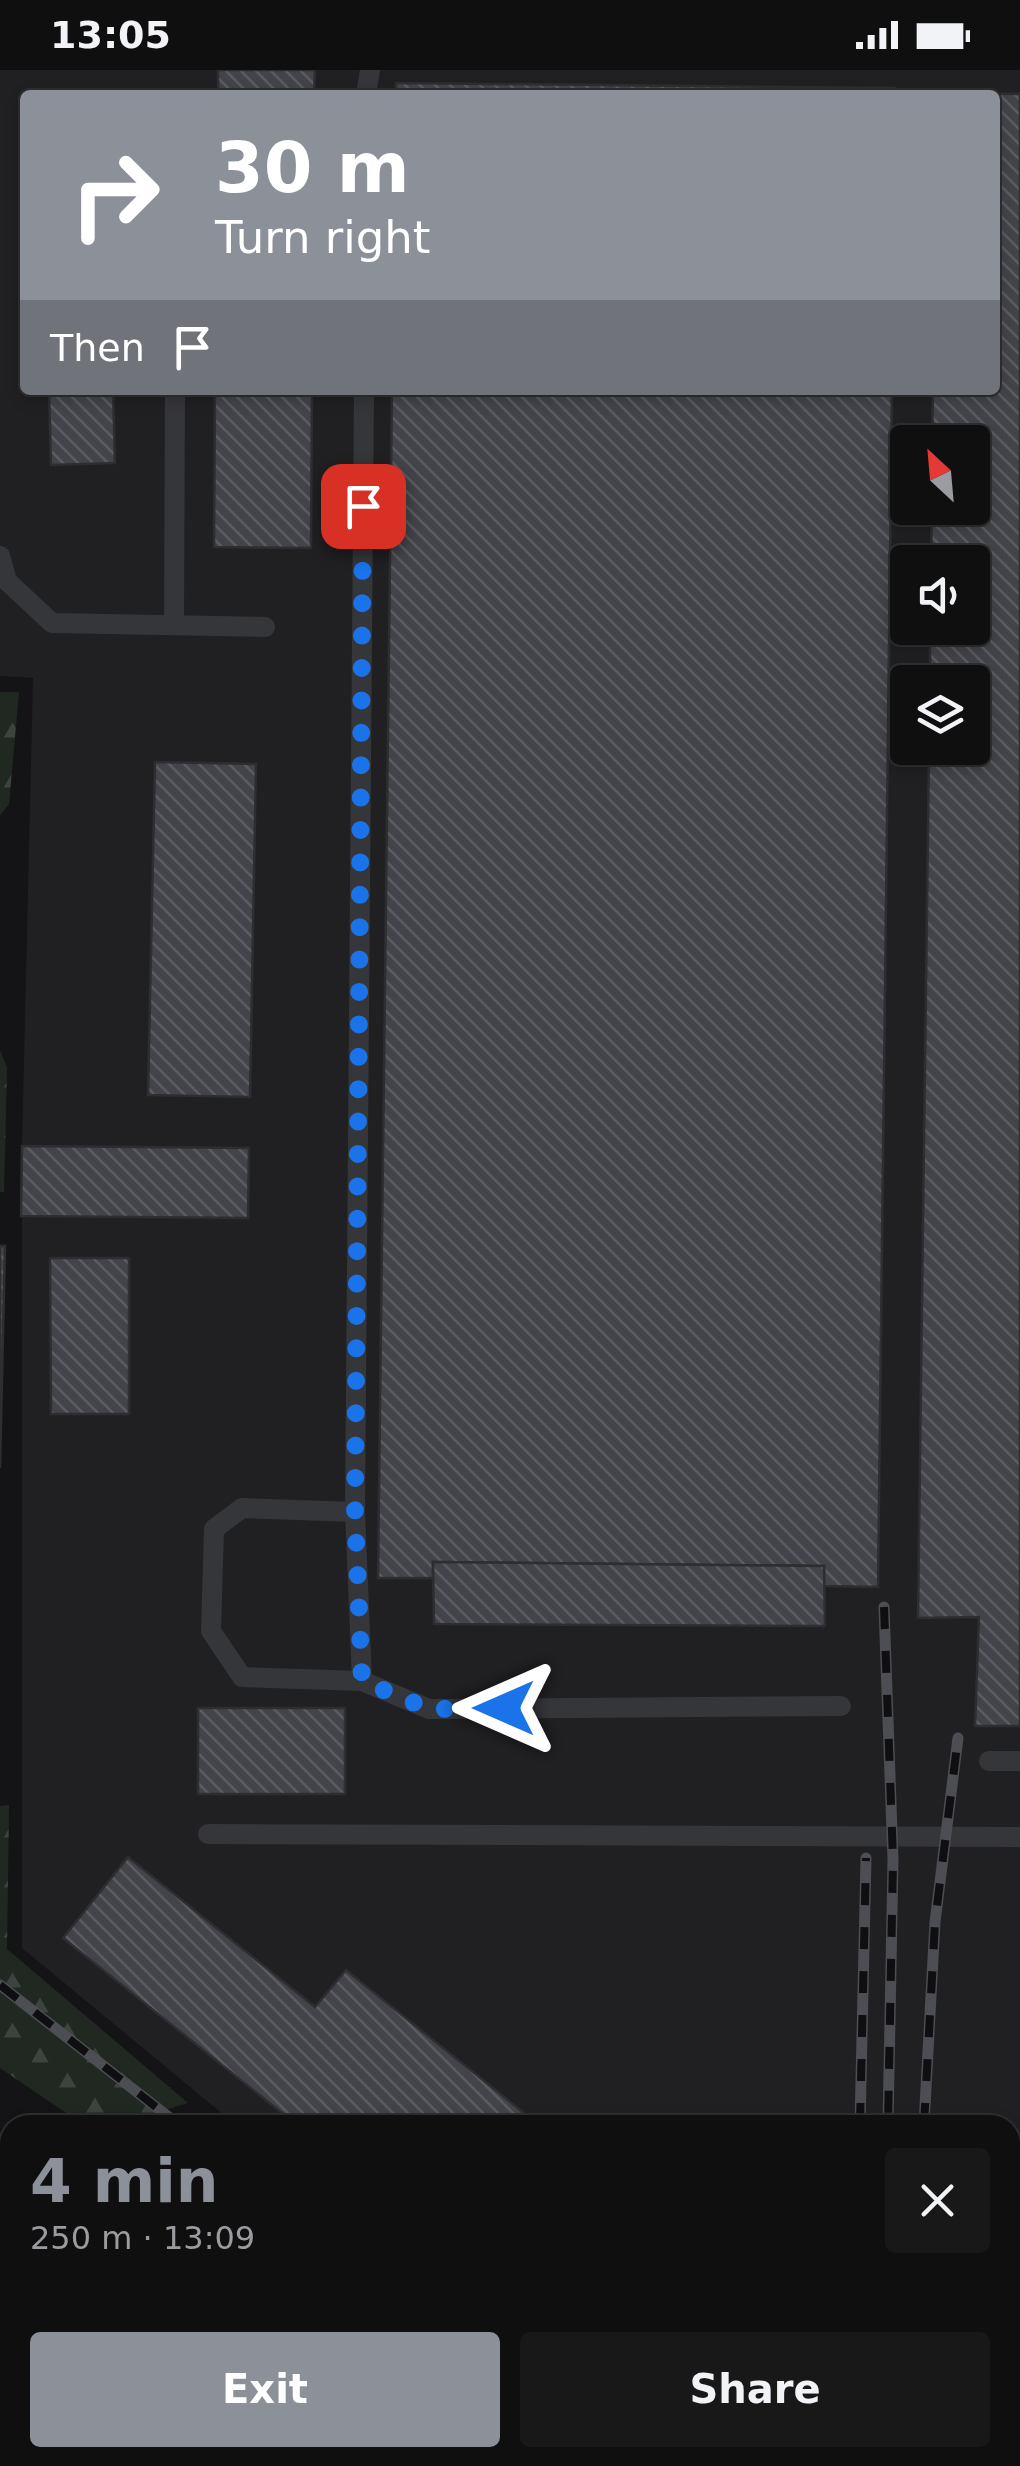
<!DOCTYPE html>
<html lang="en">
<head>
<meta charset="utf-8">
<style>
  body { margin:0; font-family:"DejaVu Sans",sans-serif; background:#181819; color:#f1f3f6; height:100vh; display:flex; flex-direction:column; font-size:38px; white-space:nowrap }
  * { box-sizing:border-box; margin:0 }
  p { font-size:32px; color:#9b9c9f }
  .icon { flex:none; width:55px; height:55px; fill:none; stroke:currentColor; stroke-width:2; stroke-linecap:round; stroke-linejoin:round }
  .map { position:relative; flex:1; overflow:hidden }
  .details { position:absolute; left:0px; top:2045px; width:1020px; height:352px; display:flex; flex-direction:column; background:#0f0f10; border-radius:30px 30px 0 0; box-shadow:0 5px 15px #0003,0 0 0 2px #2f2f30 }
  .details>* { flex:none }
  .top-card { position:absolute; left:20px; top:20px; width:980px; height:305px; border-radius:10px; box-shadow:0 5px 15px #0003,0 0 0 2px #2f2f30; background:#8c9099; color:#fff; overflow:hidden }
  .needle { width:65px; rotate:334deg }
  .controls { position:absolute; left:890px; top:355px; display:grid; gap:20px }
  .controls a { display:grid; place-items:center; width:100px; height:100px; border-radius:10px; background:#0f0f10; box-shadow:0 5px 15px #0003,0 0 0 2px #2f2f30; font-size:50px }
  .pin { position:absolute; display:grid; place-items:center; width:85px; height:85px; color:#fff; margin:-42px; border-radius:20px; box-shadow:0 5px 15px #0006 }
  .me { position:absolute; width:110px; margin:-55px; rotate:270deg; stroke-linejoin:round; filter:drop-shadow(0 0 8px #0008) }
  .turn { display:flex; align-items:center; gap:35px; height:210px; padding:0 30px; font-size:45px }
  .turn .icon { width:130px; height:130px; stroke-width:2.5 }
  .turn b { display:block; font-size:70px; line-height:85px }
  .then { display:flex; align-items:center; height:95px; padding:0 30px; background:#0003; gap:20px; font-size:38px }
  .round { display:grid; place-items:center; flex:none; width:105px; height:105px; border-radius:10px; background:#181819 }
  .headline { display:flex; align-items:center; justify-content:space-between; height:170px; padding:0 30px }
  h1 { font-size:60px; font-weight:700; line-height:75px; color:#8c9099 }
  .button { display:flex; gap:20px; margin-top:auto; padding:20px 30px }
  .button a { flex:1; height:115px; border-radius:10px; background:#8c9099; color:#fff; font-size:40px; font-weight:700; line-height:115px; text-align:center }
  .button a+a { background:#181819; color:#f1f3f6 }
  .status { display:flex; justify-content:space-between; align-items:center; height:70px; padding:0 50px; background:#0f0f10; direction:ltr }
  .status svg { height:28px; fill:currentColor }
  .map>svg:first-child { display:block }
</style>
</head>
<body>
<div class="status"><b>13:05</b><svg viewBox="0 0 49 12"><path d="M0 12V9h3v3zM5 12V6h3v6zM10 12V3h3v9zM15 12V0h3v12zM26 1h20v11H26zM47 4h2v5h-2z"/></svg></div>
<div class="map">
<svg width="1020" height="2396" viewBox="0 0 1020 2396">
  <defs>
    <pattern id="forest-firs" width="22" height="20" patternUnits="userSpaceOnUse" patternTransform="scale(2.5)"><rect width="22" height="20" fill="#202821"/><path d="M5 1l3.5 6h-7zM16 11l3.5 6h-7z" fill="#3d443f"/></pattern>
    <pattern id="building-back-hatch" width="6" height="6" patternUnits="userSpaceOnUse" patternTransform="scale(2.5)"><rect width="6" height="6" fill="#434449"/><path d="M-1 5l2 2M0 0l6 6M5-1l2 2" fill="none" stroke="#5b5c61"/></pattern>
  </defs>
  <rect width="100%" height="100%" fill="#141416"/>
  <path fill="#202023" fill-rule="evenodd" d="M 0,0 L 1020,0 L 1020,2396 L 608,2396 L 604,2388 L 1010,2388 L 1010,2055 L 236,2055 L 22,1878 L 22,1076 L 33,608 L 0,606 ZM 25,25 L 995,25 L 995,320 L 25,320 ZM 908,372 L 972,372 L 972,438 L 908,438 ZM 908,492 L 972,492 L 972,558 L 908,558 ZM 908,612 L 972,612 L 972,678 L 908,678 Z"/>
  <g fill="url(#forest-firs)">
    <path d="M 0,622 L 19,622 L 9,734 L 0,745 Z"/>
    <path d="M 0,980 L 7,998 L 4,1122 L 0,1122 Z"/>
    <path d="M 9,1735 L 7,1879 L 188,2033 L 116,2055 L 84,2055 L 0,1998 L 0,1736 Z"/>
  </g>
  <g fill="url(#building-back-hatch)" stroke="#2e2e31" stroke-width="2.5">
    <path d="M 218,0 L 315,0 L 314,25 L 218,25 Z"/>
    <path d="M 396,13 L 895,18 L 895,25 L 396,25 Z"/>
    <path d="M 937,23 L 1020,24 L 1020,1656 L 975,1656 L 979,1547 L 918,1548 L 929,678 L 972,678 L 972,612 L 930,612 L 930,558 L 972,558 L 972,492 L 931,492 L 932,438 L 972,438 L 972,372 L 932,372 L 933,320 L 995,320 L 995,25 Z"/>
    <path d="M 49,320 L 113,320 L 115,393 L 51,395 Z"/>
    <path d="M 215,320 L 312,320 L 311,478 L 214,477 Z"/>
    <path d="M 392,320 L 892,320 L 878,1517 L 824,1516 L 824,1496 L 433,1492 L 433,1508 L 378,1508 Z"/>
    <path d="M 155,692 L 256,694 L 250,1027 L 148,1025 Z"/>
    <path d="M 22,1076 L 249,1078 L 248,1148 L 21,1146 Z"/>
    <path d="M 0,1176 L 5,1176 L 0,1398 Z"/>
    <path d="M 50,1188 L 129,1188 L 129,1344 L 51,1344 Z"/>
    <path d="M 433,1492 L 824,1496 L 825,1556 L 434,1554 Z"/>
    <rect x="198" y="1638" width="147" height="86"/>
    <path d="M 128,1787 L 315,1937 L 346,1900 L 539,2055 L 297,2055 L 63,1868 Z"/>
    <path d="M 1010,2077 L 1020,2077 L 1020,2392 L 998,2392 L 998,2388 L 1010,2388 Z"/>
    <path d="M 10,2220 L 10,2388 L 138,2388 L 139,2396 L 0,2396 L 0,2222 Z"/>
    <path d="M 190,2388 L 393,2388 L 395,2396 L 191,2396 Z"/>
  </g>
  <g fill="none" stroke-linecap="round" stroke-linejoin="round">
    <g stroke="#35363a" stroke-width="20">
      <path d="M 366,25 L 370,0"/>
      <path d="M 364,320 L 355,1442 L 362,1611 L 429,1639 L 841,1636"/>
      <path d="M 0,486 L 7,511 L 52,553 L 265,557"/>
      <path d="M 174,555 L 175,320"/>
      <path d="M 355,1442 L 242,1438 L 214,1459 L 211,1561 L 242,1607 L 362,1611"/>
      <path d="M 989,1691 L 1020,1691"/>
      <path d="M 208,1764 L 1020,1767"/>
      <path d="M 486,2391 L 486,2396"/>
    </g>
    <g stroke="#4c4e53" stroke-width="11">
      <g id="rail">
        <path d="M 884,1537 L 893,1790 L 888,2055"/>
        <path d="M 0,1915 L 179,2055"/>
        <path d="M 860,2055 L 866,1788"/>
        <path d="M 924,2055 L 935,1852 L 958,1668"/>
        <path d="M 557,2388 L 564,2396"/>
        <path d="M 852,2396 L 852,2388"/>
        <path d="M 894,2396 L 895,2388"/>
      </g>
    </g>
    <use href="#rail" stroke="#0f0f11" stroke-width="8" stroke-dasharray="22" stroke-linecap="butt"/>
  </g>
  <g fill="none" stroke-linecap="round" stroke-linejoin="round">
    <path stroke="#1a73e8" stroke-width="18" stroke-dasharray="0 32.4" d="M 363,436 L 355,1442 L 362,1611 L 429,1639 L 504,1638"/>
  </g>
</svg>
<div class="controls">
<a><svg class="needle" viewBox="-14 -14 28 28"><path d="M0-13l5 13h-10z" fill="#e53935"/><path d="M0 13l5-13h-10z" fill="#9b9c9f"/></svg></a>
<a><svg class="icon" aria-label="sound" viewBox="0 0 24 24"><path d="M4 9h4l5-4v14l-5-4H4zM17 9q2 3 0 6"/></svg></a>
<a><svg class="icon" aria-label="layers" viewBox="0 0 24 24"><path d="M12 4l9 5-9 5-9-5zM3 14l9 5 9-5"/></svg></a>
</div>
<div class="pin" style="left:363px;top:436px;background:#d93025"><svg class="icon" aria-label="arrive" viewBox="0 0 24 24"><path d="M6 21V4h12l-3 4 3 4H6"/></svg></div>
<svg class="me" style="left:504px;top:1638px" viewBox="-20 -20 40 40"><path d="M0-17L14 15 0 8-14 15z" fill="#1a73e8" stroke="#fff" stroke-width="4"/></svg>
<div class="top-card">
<div class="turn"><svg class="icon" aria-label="right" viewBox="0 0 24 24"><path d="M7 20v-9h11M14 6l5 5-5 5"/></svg><div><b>30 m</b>Turn right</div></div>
<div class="then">Then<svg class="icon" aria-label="arrive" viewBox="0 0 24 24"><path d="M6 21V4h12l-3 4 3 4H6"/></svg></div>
</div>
<section class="details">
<div class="headline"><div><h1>4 min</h1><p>250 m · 13:09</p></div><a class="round"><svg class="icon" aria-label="close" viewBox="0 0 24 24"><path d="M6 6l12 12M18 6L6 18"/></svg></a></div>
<div class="button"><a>Exit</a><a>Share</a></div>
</section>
</div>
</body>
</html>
